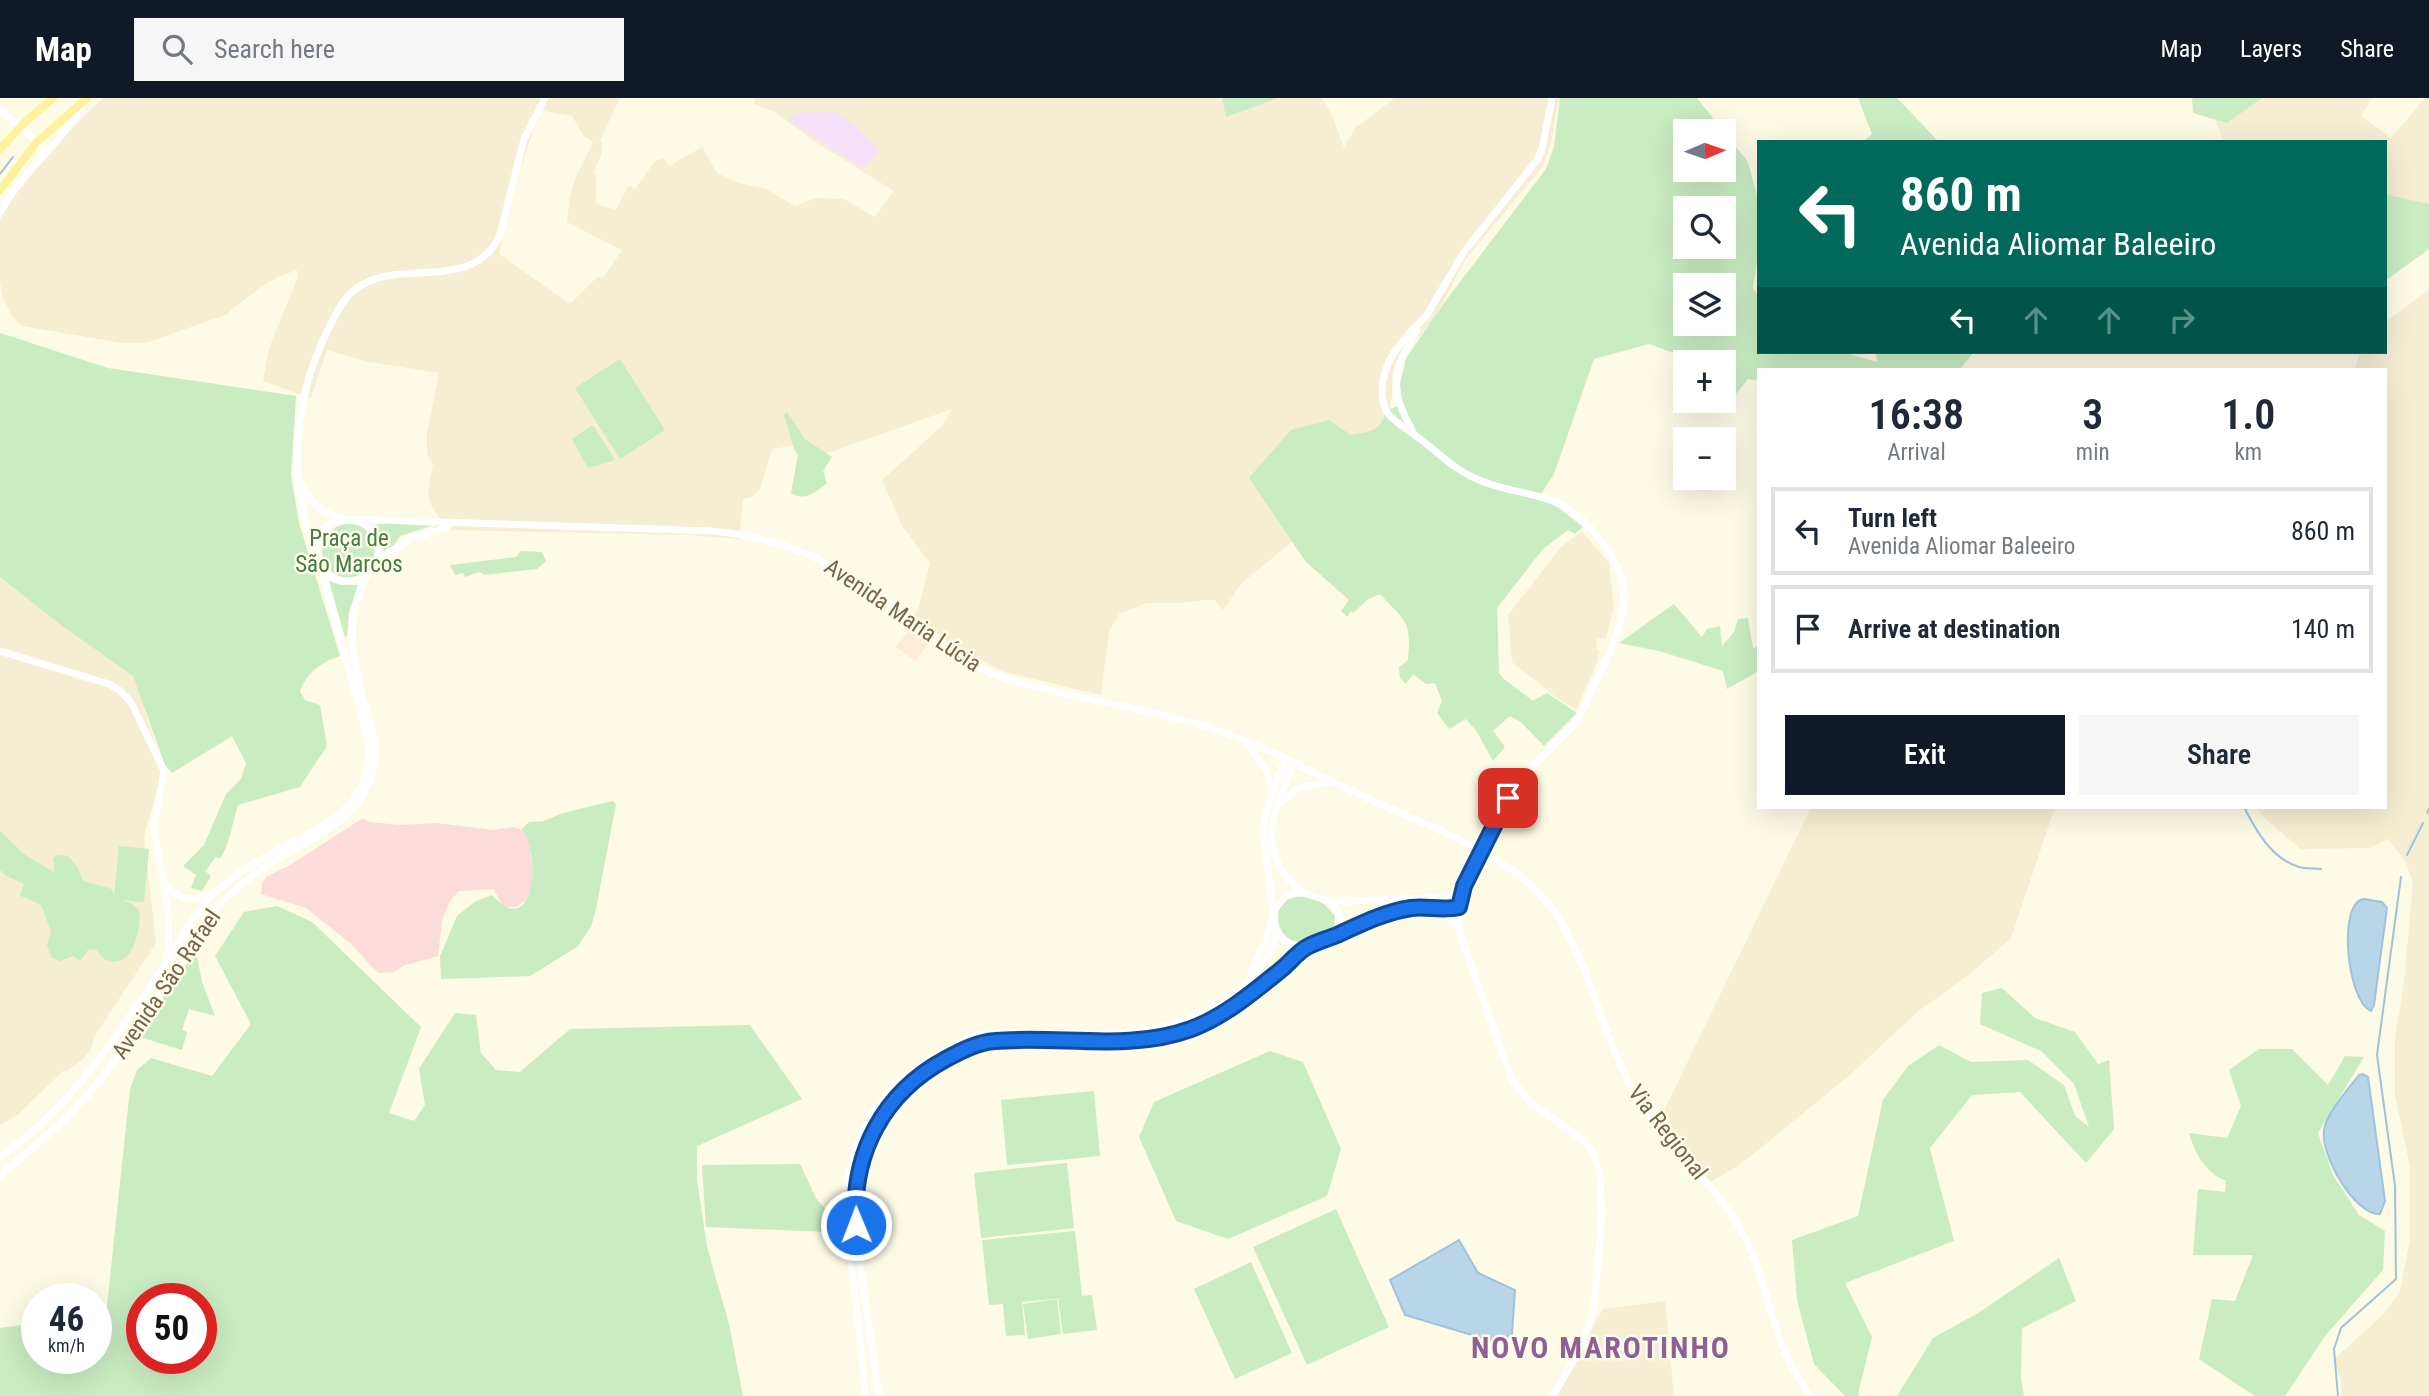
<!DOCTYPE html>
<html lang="en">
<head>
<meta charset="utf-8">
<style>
  body { margin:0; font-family:"Roboto Condensed",sans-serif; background:#f6f6f7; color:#1f2937; height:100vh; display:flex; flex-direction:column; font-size:26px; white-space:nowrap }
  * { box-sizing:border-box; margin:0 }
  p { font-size:23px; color:#747a83 }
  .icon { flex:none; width:38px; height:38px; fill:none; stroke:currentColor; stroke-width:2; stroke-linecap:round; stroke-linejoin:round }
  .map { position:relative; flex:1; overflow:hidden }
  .details { position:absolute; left:1757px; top:270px; width:630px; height:441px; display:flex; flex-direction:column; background:#fff; border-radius:0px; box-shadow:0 7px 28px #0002 }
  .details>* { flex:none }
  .hud { position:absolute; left:1757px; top:42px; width:630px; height:214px; border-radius:0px; box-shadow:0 7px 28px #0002; background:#00695c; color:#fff; overflow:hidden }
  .needle { width:46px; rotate:88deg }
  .controls { position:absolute; left:1673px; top:21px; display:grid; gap:14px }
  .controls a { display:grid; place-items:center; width:63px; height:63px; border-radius:0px; background:#fff; box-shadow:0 7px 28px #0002; font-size:35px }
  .speed { position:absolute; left:21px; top:1185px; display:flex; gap:14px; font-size:35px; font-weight:700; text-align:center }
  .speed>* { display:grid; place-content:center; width:91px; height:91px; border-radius:50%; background:#fff; box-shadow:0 7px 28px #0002; line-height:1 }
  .speed small { font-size:18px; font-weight:400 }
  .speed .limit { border:10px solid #d22; background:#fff; color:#111 }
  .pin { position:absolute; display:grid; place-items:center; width:60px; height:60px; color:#fff; margin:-30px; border-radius:14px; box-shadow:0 4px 10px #0006 }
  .me { position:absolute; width:77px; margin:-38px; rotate:359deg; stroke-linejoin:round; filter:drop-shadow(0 0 5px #0008) }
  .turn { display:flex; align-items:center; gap:24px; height:147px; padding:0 28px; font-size:32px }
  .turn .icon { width:91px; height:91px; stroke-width:2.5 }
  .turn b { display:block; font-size:49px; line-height:60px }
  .lanes { display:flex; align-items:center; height:66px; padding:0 28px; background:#0003; justify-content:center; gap:35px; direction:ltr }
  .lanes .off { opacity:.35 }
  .eta { display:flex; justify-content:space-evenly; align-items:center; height:119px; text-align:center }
  .eta b { font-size:42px; font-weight:600; line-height:49px }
  .primary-button { display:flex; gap:14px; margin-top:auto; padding:14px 28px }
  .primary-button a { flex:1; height:80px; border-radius:0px; background:#111827; color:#fff; font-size:28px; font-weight:600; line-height:80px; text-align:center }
  .primary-button a+a { background:#f6f6f7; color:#1f2937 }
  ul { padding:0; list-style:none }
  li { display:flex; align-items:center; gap:21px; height:88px; margin:0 14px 10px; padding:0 14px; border:4px solid #e0e1e3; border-radius:0px }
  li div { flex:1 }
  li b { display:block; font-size:26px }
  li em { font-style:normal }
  header { display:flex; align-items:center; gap:42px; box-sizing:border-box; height:98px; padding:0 35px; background:#111827; color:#fff }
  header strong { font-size:33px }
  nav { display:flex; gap:38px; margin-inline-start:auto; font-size:24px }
  .search { width:490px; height:63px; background:#f6f6f7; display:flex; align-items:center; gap:18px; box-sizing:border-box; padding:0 24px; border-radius:0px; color:#747a83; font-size:26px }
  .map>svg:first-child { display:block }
</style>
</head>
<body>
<header>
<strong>Map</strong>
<div class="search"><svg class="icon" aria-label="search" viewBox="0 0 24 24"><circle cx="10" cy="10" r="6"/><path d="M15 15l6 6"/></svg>Search here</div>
<nav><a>Map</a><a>Layers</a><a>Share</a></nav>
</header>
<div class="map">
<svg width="2429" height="1298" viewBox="0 0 2429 1298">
  <rect width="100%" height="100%" fill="#fdfae5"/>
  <g fill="#f5eed3" fill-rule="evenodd">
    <path d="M 103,0 L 620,0 L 600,42 L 602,45 L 601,57 L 594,74 L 596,77 L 596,105 L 602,108 L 616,112 L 629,87 L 635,91 L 655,63 L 663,60 L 669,68 L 702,49 L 717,75 L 739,85 L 766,91 L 795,108 L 816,100 L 844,101 L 875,119 L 894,93 L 817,45 L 773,13 L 754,6 L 755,0 L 1322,0 L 1332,17 L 1344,50 L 1355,30 L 1395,0 L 1559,0 L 1551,44 L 1543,68 L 1465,162 L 1436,218 L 1403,259 L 1394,279 L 1390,309 L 1403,328 L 1418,341 L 1242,485 L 1223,512 L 1215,502 L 1206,502 L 1178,505 L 1147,505 L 1120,515 L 1109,533 L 1101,597 L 1005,574 L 961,553 L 914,518 L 918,511 L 930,465 L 902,428 L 882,382 L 941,329 L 952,311 L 822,357 L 802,346 L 772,351 L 760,391 L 752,399 L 743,401 L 739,441 L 691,437 L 447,432 L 429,435 L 440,421 L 431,407 L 428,395 L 433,367 L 427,356 L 427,335 L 439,275 L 364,263 L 327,252 L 311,300 L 263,283 L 269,250 L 298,179 L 297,172 L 278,179 L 258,191 L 225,217 L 146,245 L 122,245 L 22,228 L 13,219 L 3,201 L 0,184 L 0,122 L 9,101 L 46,55 ZM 540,12 L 572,18 L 583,37 L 593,44 L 576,79 L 570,98 L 567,124 L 622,152 L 603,180 L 597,179 L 570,206 L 499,156 L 520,72 Z"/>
    <path d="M 2209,0 L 2372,0 L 2361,18 L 2391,40 L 2425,0 L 2429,0 L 2429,106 L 2385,96 L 2385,44 L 2224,44 L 2208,5 Z"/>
    <path d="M 2429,192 L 2429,1298 L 2341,1298 L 2341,1282 L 2333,1262 L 2384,1216 L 2400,1193 L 2410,1141 L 2410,1070 L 2395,996 L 2395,939 L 2404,885 L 2413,784 L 2405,763 L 2388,741 L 2371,750 L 2301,751 L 2261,717 L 2257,709 L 2385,709 L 2385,271 L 2355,271 L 2360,254 L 2385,254 L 2385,224 Z"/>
    <path d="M 1582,433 L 1609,465 L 1614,510 L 1606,540 L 1597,540 L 1596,551 L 1599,553 L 1596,567 L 1576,612 L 1557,600 L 1512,564 L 1508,517 L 1562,448 Z"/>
    <path d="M 0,479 L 61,527 L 134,578 L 163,671 L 144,739 L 156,845 L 94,939 L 92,949 L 83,961 L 67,973 L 63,973 L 15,1019 L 0,1027 Z"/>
    <path d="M 1811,709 L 2055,709 L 2011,840 L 1970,876 L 1917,914 L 1850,977 L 1741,1066 L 1707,1086 L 1657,1027 Z"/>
    <path d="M 1665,1203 L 1674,1298 L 1554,1298 L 1603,1211 Z"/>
  </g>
  <path fill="#feecd8" d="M 913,528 L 931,542 L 915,563 L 896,549 Z"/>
  <path fill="#f7e1fa" d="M 803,14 L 835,14 L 853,25 L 879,52 L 863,71 L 788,22 L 794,16 Z"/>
  <path fill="#fcdcd8" d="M 363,720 L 369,724 L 401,727 L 436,725 L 494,732 L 514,729 L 522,732 L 529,742 L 532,769 L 532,786 L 527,802 L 516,809 L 508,809 L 502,807 L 494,791 L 459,793 L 450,803 L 442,822 L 438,858 L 403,868 L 394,874 L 378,875 L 350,845 L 306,810 L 261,796 L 262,786 L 266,779 L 292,766 Z"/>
  <g fill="#c9ecc2" fill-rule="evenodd">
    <path d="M 1222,0 L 1278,0 L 1226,19 Z"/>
    <path d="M 1560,0 L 1697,0 L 1748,64 L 1759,105 L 1759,152 L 1753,190 L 1759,199 L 1759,254 L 1842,254 L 1877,264 L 1876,254 L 1974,254 L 1960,271 L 1759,271 L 1759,283 L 1748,281 L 1735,297 L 1724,287 L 1724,264 L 1698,264 L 1649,246 L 1594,261 L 1554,376 L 1541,396 L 1583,429 L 1575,436 L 1568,432 L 1543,451 L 1497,510 L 1499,575 L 1504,581 L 1533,603 L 1547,595 L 1577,615 L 1544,648 L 1521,624 L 1510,618 L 1493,633 L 1505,649 L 1493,663 L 1477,634 L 1466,621 L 1449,631 L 1437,615 L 1442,603 L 1435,585 L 1426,586 L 1413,576 L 1406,586 L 1400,580 L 1399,569 L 1408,562 C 1412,521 1405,524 1380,496 L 1367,502 L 1353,515 L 1351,513 L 1347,519 L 1341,513 L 1349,502 L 1306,464 L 1249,380 L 1291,332 L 1329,322 L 1351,337 C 1370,333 1380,335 1386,313 L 1402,306 L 1400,286 L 1406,260 L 1447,201 L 1546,71 L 1554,49 ZM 1685,33 L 1724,33 L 1724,72 L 1685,72 ZM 1685,110 L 1724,110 L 1724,149 L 1685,149 ZM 1685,187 L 1724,187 L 1724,226 L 1685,226 Z"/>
    <path d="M 1858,0 L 1897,0 L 1939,44 L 1863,44 L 1872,36 Z"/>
    <path d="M 2192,0 L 2262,0 L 2227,25 L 2193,15 Z"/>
    <path d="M 2385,96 L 2429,106 L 2429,151 L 2385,183 Z"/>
    <path d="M 0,235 L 108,270 L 296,298 L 291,377 L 299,425 L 340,558 C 320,565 308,573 300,593 L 305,602 L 320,607 L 327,648 L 300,689 L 238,707 C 232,725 230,746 220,761 L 216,759 L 205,773 L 211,778 L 202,793 L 191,790 L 196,777 L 183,768 L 204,747 L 226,696 L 241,681 L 246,665 L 232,638 L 172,675 L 165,667 L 133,578 L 61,527 L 0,479 Z"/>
    <path d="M 620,261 L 665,332 L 620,361 L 575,290 Z"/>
    <path d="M 787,314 L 805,341 L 832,359 L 823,373 L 827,385 C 815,394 806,404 791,395 L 798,357 L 794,351 L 784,317 Z"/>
    <path d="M 593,327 L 615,362 L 588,370 L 572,341 Z"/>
    <path d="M 386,425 L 431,428 L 400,438 L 394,447 L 384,453 L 384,443 L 375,427 Z"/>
    <circle cx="349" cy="453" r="27"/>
    <path d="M 521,453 L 542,454 L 546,463 L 537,471 L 485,477 L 480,474 L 465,479 L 463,475 L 455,477 L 450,467 L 516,459 Z"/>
    <path d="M 329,483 L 341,487 L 358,487 L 349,514 L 347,538 L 345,539 Z"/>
    <path d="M 1674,506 L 1702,539 L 1707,531 L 1720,528 L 1722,548 L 1734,534 L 1738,521 L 1748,520 L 1753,551 L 1759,547 L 1759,573 L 1727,591 L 1723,573 L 1659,553 L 1619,545 Z"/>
    <path d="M 613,703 L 616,706 L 596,811 L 591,829 L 577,849 L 530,878 L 441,881 L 440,858 L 457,818 L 476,803 L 492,797 C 534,843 542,760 522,731 L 529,724 L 544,723 L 563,715 Z"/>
    <path d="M 0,733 L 24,756 L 54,774 L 53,760 L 57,757 L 68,758 L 78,770 L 83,783 L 112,791 L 114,797 L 119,748 L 149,751 L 144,804 L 121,802 C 127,804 136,806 139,814 C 142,823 136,845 131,853 C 122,868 102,867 97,851 L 88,852 L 80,863 L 73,858 L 60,863 L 52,860 L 47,848 L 51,833 L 41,807 L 21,798 L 20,796 L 24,786 L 5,777 L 0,772 Z"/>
    <path d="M 1310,799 L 1323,805 L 1335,818 L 1334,829 C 1281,872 1265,810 1289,800 C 1295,798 1304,799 1310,799 Z"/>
    <path d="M 277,808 L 312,824 L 421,929 L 389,1015 L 414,1023 L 425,1007 L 419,971 L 455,915 L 476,917 L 481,955 L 496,972 L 520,974 L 570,931 L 750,927 L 802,1001 L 697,1048 L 697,1082 L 707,1149 L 729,1226 L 743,1298 L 0,1298 L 0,1230 L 37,1225 L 37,1260 L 96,1260 L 96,1218 L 106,1217 L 130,991 L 137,972 L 151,960 L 212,978 L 251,926 L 215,858 L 244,814 ZM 142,1200 L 201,1200 L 201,1260 L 142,1260 Z"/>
    <path d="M 196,853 L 202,884 L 215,918 L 189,911 L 182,932 L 187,934 L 182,952 L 137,938 Z"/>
    <path d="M 2002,890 L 2035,920 L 2075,934 L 2098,966 L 2109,962 L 2114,1031 L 2086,1065 L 2020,994 L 1972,997 L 1930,1050 L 1954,1143 L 1845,1185 L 1872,1239 L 1858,1296 L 1860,1298 L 1845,1298 L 1814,1266 L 1797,1202 L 1792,1142 L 1858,1118 L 1883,1002 L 1908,968 L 1939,947 L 1971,964 L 2028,962 L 2064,987 L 2075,1018 L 2089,1029 L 2074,986 L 2041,953 L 1980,926 L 1982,895 Z"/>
    <path d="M 2259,951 L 2292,951 L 2328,987 L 2345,958 L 2364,959 L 2318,1035 L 2333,1077 L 2359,1117 L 2385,1133 L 2383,1172 L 2325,1238 L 2285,1298 L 2255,1298 L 2199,1261 L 2212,1201 L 2235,1203 L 2253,1157 L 2193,1157 L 2198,1091 L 2225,1094 L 2226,1083 C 2206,1075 2195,1056 2189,1035 L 2227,1040 L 2241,1008 L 2229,972 Z"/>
    <path d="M 1270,953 L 1303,964 L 1341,1051 L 1327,1098 L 1228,1141 L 1176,1123 L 1139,1039 L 1154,1004 Z"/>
    <path d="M 1094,993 L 1100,1058 L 1007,1067 L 1001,1002 Z"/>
    <path d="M 1067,1065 L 1074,1130 L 981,1140 L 974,1075 Z"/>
    <path d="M 800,1066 L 816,1100 L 837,1125 L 825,1134 L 706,1129 L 702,1067 Z"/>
    <path d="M 1336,1111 L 1389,1229 L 1307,1267 L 1253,1149 Z"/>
    <path d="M 1075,1133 L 1082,1198 L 1092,1197 L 1097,1232 L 1063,1236 L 1058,1201 L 1064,1200 L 1022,1204 L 1025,1237 L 1006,1238 L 1003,1206 L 989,1207 L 982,1142 Z"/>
    <path d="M 2059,1160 L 2076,1203 L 2022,1230 L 2021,1281 L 2024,1298 L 1897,1298 L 1933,1240 L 1978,1215 Z"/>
    <path d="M 1251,1164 L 1292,1255 L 1235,1281 L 1194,1191 Z"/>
    <path d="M 1057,1201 L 1061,1236 L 1028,1241 L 1023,1206 Z"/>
  </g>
  <g fill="#b8d6e8" stroke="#9ec3da" stroke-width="2">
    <path d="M 2364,801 L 2382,804 L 2387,810 L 2374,907 L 2371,913 C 2347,903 2337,804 2364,801 Z"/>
    <path d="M 2362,976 L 2368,979 L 2385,1103 L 2380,1116 C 2354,1117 2320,1056 2324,1032 C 2326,1016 2349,990 2359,977 Z"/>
    <path d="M 1459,1142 L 1478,1175 L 1515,1192 L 1512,1236 L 1495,1244 L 1405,1217 L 1390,1182 Z"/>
  </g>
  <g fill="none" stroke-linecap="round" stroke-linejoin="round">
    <g stroke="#9ec3da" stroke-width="2">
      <path d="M 0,76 L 13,59"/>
      <path d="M 2244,709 C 2256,733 2272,761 2299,769 C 2306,771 2314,770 2321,771"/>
      <path d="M 2427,715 L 2429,711"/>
      <path d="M 2407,757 L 2423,725"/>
      <path d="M 2338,1298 L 2334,1251 L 2341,1230 L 2396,1181 L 2395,1088 L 2377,957 L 2401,779"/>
    </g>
    <g stroke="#fff" stroke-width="7">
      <path d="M 0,12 L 40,46 L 40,59"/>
      <path d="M 0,115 C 22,73 64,44 84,4"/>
      <path d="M 1427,217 C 1406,239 1383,259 1382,292 C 1382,301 1383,310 1389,317 C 1399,327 1412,335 1423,343 C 1440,357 1458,374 1479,382 C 1504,393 1531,394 1555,404 C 1584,416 1619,458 1623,488 C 1629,527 1598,577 1582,613 L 1575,626 L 1532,669 L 1508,700 L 1464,788 L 1459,809 L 1458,830 L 1512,982 L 1532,1006 L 1584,1043 L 1594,1057 L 1600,1077 L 1602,1116 L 1594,1208 L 1582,1248 L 1553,1298"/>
      <path d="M 1425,220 L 1464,154 L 1537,62 L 1542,51 L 1552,0"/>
      <path d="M 1413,334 C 1389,289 1390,276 1417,233"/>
      <path d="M 300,385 C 310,404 321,415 343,421"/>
      <circle cx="347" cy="452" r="31"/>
      <path d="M 352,421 L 711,433 C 781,439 833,463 889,505 C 923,531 954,561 994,576 C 1060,600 1131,606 1198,626 C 1255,643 1309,673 1363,698 C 1418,724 1497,751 1539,795 C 1585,845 1594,911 1622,971 C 1649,1031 1704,1071 1738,1127 C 1759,1162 1766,1201 1779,1239 C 1786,1260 1798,1280 1811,1298"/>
      <path d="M 316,451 C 309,441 307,428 304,416 C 288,352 301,282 332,224 C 338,212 345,198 357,190 C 400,159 473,196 500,137 L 524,41 L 545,0"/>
      <path d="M 376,466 L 409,441 L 448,429"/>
      <path d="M 0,553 L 109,586 L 119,592 L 131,604 L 164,673 L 154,730 L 168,810 L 169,848 L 166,860"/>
      <path d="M 1249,646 L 1266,673 L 1272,691"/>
      <path d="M 1293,666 C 1274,718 1253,750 1301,794"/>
      <path d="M 1281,705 L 1298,690 L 1333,684"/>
      <path d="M 167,787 C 180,805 196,803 215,795"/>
      <path d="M 1331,804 C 1341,814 1343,823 1337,836"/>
      <path d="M 1440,811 L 1458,829"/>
      <path d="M 1273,813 L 1263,730 L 1272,694 L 1285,662"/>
      <path d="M 1276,834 L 1290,847 L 1305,850"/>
      <path d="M 1251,874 L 1266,842 L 1271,824"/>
      <path d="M 0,1059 C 70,1011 115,940 162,871 C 180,845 194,814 217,793 C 237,775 260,761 284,749 C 330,725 371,707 369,646 L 320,467"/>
      <path d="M 0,1078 L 68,1019 L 98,985 L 121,955 L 218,808 C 234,791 253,776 273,764 C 326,731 381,714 374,639 C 359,584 337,529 368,476"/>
      <path d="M 865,1298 C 862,1256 857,1214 852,1171 C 848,1140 843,1108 849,1076 C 860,1018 890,983 941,955 C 952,949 963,942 974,938 C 998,931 1029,936 1054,936 C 1122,937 1196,936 1247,884 C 1258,873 1269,859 1274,844 C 1278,833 1272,825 1273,813 L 1286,798 L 1301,794 L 1331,804 L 1446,799 L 1460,802"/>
      <path d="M 879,1298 L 858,1152 L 854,1100 L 857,1081 L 873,1034 L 897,997 L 929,970 L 961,952 L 993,943 L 1109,943 L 1140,942 L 1176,936 L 1213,920 L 1255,892 L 1305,850 L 1391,814 L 1418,810 L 1440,811 L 1459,809"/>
    </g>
    <g stroke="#fef19b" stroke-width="8">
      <path d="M 0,51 L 25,24 L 53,0"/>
      <path d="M 0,92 L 37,44 L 87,0"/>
    </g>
  </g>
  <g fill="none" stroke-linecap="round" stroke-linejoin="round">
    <g stroke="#114b97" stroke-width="18">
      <path id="route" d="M 856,1127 C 851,1056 883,995 946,961 C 961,953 978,944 995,943 C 1060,937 1128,954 1191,931 C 1224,919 1256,892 1283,870 C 1291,863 1298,854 1307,849 C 1316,844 1327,841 1337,837 C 1361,826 1385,814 1411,810 C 1427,808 1443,813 1459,809 L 1464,788 L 1508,700"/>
    </g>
    <use href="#route" stroke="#1a73e8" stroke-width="12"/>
  </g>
  <g text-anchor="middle" stroke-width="5" stroke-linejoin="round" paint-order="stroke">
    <g font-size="23" fill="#437e40" stroke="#fffcec">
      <text x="349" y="448">Praça de<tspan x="349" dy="26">São Marcos</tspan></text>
    </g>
    <g font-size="23" fill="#786449" stroke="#fffcec">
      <text transform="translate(903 517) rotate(34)" y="8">Avenida Maria Lúcia</text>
      <text transform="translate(166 886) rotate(-56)" y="8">Avenida São Rafael</text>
      <text transform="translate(1668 1034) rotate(52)" y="8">Via Regional</text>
    </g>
    <g font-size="30" font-weight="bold" letter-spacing="2" fill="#8f6094" stroke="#fffcec">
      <text x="1601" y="1260">NOVO MAROTINHO</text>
    </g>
  </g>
</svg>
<div class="controls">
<a><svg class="needle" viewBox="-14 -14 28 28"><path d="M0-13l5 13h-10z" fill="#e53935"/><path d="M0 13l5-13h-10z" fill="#747a83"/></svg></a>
<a><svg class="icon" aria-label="search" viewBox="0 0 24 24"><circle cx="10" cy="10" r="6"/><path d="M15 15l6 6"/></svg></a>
<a><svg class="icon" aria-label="layers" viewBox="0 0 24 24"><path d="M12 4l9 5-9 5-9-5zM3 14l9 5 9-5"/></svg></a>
<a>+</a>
<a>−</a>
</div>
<div class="speed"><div>46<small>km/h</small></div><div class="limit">50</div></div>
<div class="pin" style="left:1508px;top:700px;background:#d93025"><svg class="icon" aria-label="arrive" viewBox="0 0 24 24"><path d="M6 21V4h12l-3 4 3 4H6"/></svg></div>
<svg class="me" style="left:856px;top:1127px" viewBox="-20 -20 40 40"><circle r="17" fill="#1a73e8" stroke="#fff" stroke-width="3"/><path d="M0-11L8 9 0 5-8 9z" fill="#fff"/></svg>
<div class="hud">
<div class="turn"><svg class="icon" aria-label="left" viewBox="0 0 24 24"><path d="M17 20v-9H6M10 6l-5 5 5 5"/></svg><div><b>860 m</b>Avenida Aliomar Baleeiro</div></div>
<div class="lanes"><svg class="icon" aria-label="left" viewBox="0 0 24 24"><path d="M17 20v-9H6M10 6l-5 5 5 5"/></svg><svg class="icon off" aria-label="ahead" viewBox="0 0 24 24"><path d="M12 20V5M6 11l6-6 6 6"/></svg><svg class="icon off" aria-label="ahead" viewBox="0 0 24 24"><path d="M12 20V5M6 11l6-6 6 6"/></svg><svg class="icon off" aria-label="right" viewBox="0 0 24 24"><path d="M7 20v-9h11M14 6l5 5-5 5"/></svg></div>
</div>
<section class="details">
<div class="eta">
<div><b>16:38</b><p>Arrival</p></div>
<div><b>3</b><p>min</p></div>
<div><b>1.0</b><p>km</p></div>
</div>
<ul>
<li><svg class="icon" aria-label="left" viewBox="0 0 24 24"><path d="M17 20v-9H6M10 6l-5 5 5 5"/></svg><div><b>Turn left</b><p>Avenida Aliomar Baleeiro</p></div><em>860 m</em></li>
<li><svg class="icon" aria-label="arrive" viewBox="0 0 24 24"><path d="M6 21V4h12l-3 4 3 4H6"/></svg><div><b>Arrive at destination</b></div><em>140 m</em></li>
</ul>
<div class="primary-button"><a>Exit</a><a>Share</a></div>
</section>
</div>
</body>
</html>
